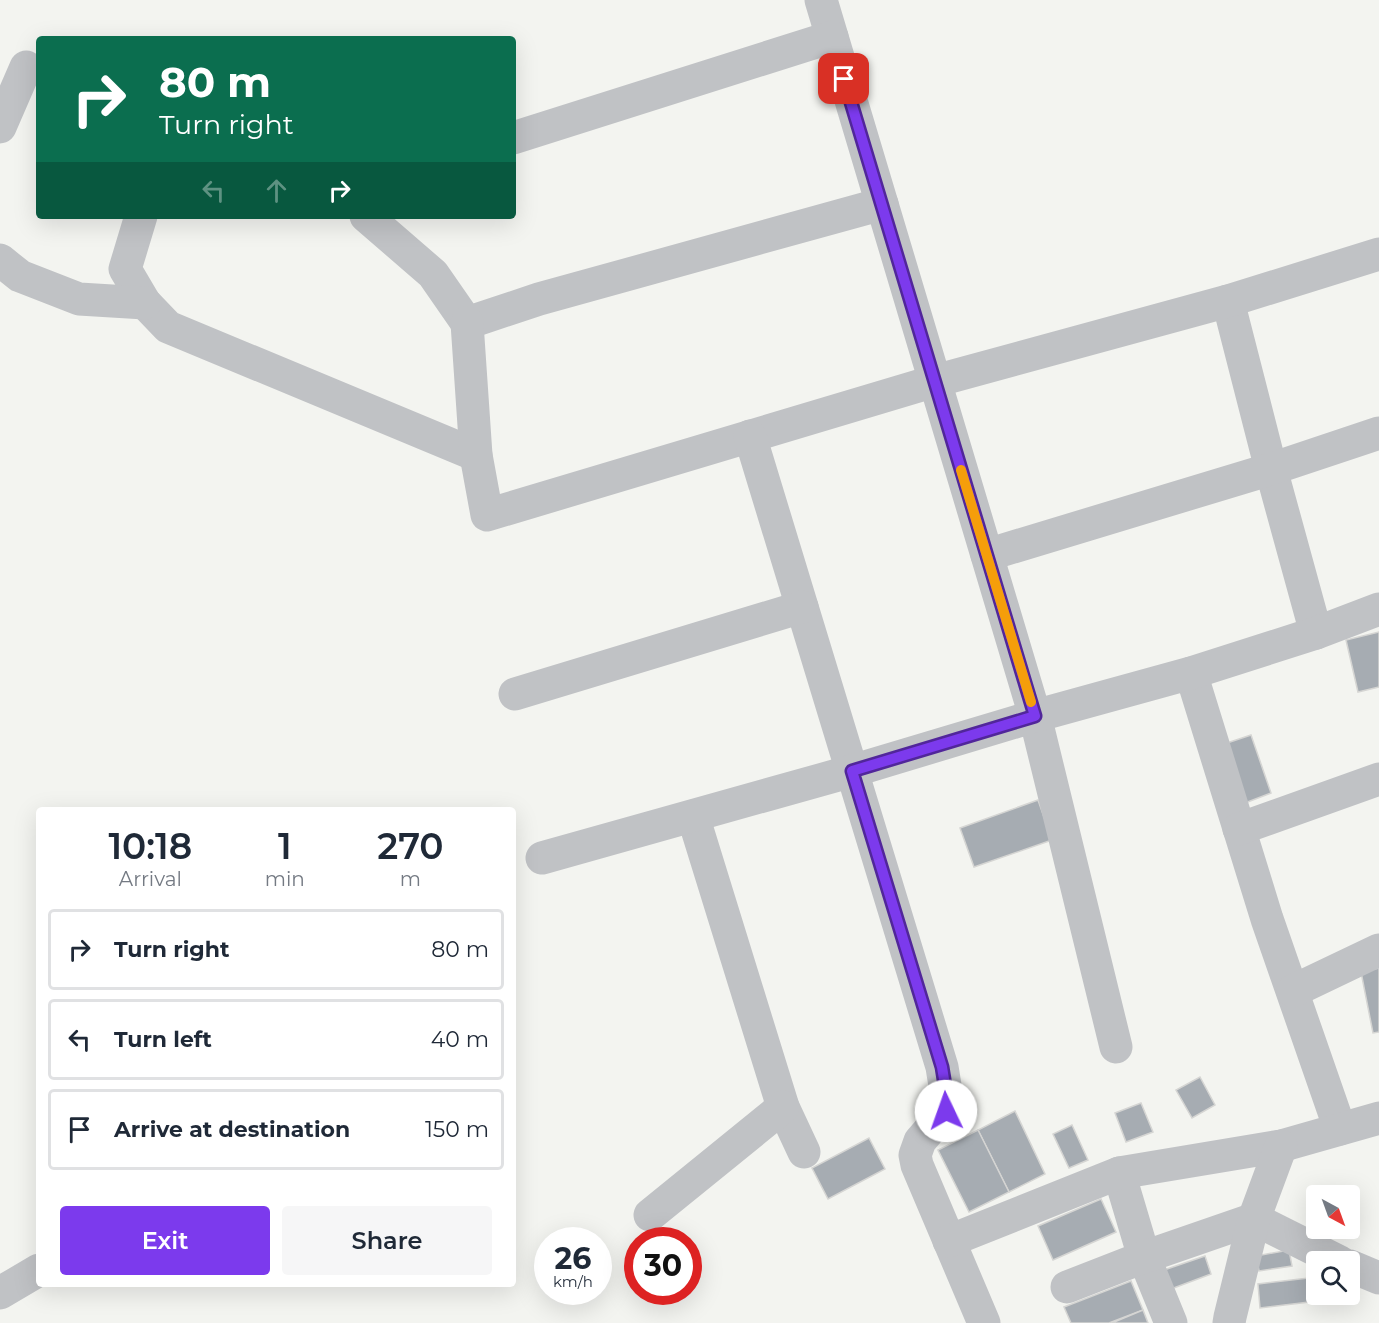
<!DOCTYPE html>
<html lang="en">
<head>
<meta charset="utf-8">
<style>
  body { margin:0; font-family:Montserrat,sans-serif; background:#f6f6f7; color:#1f2937; height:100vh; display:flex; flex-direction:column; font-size:22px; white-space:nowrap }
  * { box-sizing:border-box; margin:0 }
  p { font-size:20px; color:#747a83 }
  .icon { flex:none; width:33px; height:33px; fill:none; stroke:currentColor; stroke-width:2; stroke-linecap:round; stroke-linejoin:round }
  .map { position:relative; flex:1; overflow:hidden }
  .sheet { position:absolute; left:36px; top:807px; width:480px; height:480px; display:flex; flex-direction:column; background:#fff; border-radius:6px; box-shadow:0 6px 24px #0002 }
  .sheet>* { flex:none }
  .hud { position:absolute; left:36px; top:36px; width:480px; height:183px; border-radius:6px; box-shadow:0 6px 24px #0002; background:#0b6e4f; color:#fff; overflow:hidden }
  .needle { width:39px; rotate:139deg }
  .fabs { position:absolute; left:1306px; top:1185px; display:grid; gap:12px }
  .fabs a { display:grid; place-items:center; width:54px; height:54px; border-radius:6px; background:#fff; box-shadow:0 6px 24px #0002; font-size:30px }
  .speed { position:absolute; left:534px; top:1227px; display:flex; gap:12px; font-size:30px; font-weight:700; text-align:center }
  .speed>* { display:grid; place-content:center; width:78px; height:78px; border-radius:50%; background:#fff; box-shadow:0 6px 24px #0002; line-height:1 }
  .speed small { font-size:15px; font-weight:400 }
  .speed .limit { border:9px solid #d22; background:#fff; color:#111 }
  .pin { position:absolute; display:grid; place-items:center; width:51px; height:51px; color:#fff; margin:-26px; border-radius:12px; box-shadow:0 3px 9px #0006 }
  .me { position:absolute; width:66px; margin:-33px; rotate:357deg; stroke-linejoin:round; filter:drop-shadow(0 0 4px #0008) }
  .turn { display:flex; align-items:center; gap:21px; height:126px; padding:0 24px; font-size:27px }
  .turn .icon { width:78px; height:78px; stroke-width:2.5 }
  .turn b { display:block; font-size:42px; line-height:51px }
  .lanes { display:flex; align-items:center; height:57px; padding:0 24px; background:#0003; justify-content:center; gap:30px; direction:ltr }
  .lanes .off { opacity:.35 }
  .eta { display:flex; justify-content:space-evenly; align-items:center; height:102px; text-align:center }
  .eta b { font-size:36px; font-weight:600; line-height:42px }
  .primary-button { display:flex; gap:12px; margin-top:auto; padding:12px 24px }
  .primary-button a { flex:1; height:69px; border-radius:6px; background:#7c3aed; color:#fff; font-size:24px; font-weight:600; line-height:69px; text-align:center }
  .primary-button a+a { background:#f6f6f7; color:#1f2937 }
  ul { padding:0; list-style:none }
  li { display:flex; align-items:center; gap:18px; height:81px; margin:0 12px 9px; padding:0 12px; border:3px solid #e0e1e3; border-radius:6px }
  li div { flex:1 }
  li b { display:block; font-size:22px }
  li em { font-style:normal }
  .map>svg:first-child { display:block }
</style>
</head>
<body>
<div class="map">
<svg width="1379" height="1323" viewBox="0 0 1379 1323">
  <rect width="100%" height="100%" fill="#f3f4f0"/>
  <g fill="#a6acb2" stroke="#d5d5d3" stroke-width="1.5">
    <path d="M 1379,632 L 1379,687 L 1358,692 L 1346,640 Z"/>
    <path d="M 1251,735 L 1271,793 L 1245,803 L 1224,744 Z"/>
    <path d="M 1038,800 L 1052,840 L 974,867 L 960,828 Z"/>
    <path d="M 1379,968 L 1379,1032 L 1373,1033 L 1361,972 Z"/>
    <path d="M 1200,1077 L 1215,1105 L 1192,1118 L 1176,1090 Z"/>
    <path d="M 1141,1103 L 1153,1132 L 1126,1142 L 1115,1113 Z"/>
    <path d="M 1015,1111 L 1045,1174 L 1009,1192 L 978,1130 Z"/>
    <path d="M 1072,1125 L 1088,1160 L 1069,1168 L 1053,1134 Z"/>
    <path d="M 978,1130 L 1009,1192 L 969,1212 L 938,1150 Z"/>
    <path d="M 869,1138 L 885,1169 L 828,1199 L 812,1168 Z"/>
    <path d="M 1101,1199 L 1116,1232 L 1053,1260 L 1038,1226 Z"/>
    <path d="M 1289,1250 L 1292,1266 L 1259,1271 L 1256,1256 Z"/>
    <path d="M 1205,1256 L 1211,1274 L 1171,1289 L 1164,1270 Z"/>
    <path d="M 1317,1277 L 1317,1294 L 1334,1294 L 1334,1299 L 1260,1308 L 1258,1284 Z"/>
    <path d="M 1131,1281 L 1143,1310 L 1109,1323 L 1071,1323 L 1064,1307 Z"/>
    <path d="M 1143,1310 L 1148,1323 L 1112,1323 Z"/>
  </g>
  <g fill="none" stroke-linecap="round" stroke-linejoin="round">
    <g stroke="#c0c2c5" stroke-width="33">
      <path d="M 821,0 L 1035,716 L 1116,1047"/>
      <path d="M 0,127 L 26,67"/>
      <path d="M 513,138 L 832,37"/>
      <path d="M 141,216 L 125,269 L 145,303 L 168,327 L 476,455"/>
      <path d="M 366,216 L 433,274 L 467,323 L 539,299 L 882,204"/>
      <path d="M 0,260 L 20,276 L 79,299 L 145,303"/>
      <path d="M 1228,301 L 1271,469 L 1316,633"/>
      <path d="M 467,323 L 476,455 L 487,515 L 935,381 L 1228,301 L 1379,254"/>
      <path d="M 750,436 L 942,1067 L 948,1104 L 946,1111 L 920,1141 L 915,1155 L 917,1165 L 984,1323"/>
      <path d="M 987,555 L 1271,469 L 1379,433"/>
      <path d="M 1191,673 L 1267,919 L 1340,1129"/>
      <path d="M 515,694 L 802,607"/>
      <path d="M 693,816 L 783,1107 L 804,1152"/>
      <path d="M 1239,829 L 1379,779"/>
      <path d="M 542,858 L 852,771 L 1035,716 L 1191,673 L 1316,633 L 1379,609"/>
      <path d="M 1293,991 L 1379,950"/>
      <path d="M 1119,1173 L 1144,1257 L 1171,1323"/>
      <path d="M 650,1215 L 783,1107"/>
      <path d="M 949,1241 L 1119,1173 L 1281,1146 L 1379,1118"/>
      <path d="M 1350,1266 L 1379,1278"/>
      <path d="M 1067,1287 L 1144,1257 L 1254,1219 L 1340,1262"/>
      <path d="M 0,1293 L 39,1270"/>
      <path d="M 1229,1323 L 1230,1317 L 1254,1219 L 1281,1146"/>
    </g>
  </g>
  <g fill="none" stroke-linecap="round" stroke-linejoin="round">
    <g stroke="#51269a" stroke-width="15">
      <path id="route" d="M 844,79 L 1035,716 L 852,771 L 942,1067 L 948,1104 L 946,1111"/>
    </g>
    <use href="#route" stroke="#7c3aed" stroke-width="10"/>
    <path stroke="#f59e0b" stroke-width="10" d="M 961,470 L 1031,702"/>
  </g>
</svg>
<div class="fabs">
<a><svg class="needle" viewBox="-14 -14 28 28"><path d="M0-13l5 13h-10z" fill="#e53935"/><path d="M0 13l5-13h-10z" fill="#747a83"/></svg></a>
<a><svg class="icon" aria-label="search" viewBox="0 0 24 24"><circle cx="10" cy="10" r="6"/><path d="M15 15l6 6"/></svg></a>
</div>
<div class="speed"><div>26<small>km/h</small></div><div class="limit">30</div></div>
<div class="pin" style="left:844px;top:79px;background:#d93025"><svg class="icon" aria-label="arrive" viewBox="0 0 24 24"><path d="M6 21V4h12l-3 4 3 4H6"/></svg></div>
<svg class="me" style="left:946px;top:1111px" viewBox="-20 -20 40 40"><circle r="19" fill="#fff"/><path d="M0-13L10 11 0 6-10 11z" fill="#7c3aed"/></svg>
<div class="hud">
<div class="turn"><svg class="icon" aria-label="right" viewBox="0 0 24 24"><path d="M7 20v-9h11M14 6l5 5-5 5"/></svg><div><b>80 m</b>Turn right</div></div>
<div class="lanes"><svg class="icon off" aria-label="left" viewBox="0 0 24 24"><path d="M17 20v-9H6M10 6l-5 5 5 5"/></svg><svg class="icon off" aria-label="ahead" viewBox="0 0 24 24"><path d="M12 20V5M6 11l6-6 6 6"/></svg><svg class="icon" aria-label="right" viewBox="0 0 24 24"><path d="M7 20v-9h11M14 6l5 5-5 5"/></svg></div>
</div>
<section class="sheet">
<div class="eta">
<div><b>10:18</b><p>Arrival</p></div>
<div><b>1</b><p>min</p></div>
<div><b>270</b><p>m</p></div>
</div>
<ul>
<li><svg class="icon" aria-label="right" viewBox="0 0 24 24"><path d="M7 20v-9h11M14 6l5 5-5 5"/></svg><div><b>Turn right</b></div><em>80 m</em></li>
<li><svg class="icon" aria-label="left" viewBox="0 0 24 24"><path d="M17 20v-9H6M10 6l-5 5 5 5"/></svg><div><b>Turn left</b></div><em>40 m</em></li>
<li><svg class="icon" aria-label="arrive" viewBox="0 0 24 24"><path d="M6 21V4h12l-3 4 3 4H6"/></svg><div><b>Arrive at destination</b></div><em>150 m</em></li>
</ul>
<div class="primary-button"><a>Exit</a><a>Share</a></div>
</section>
</div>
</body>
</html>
